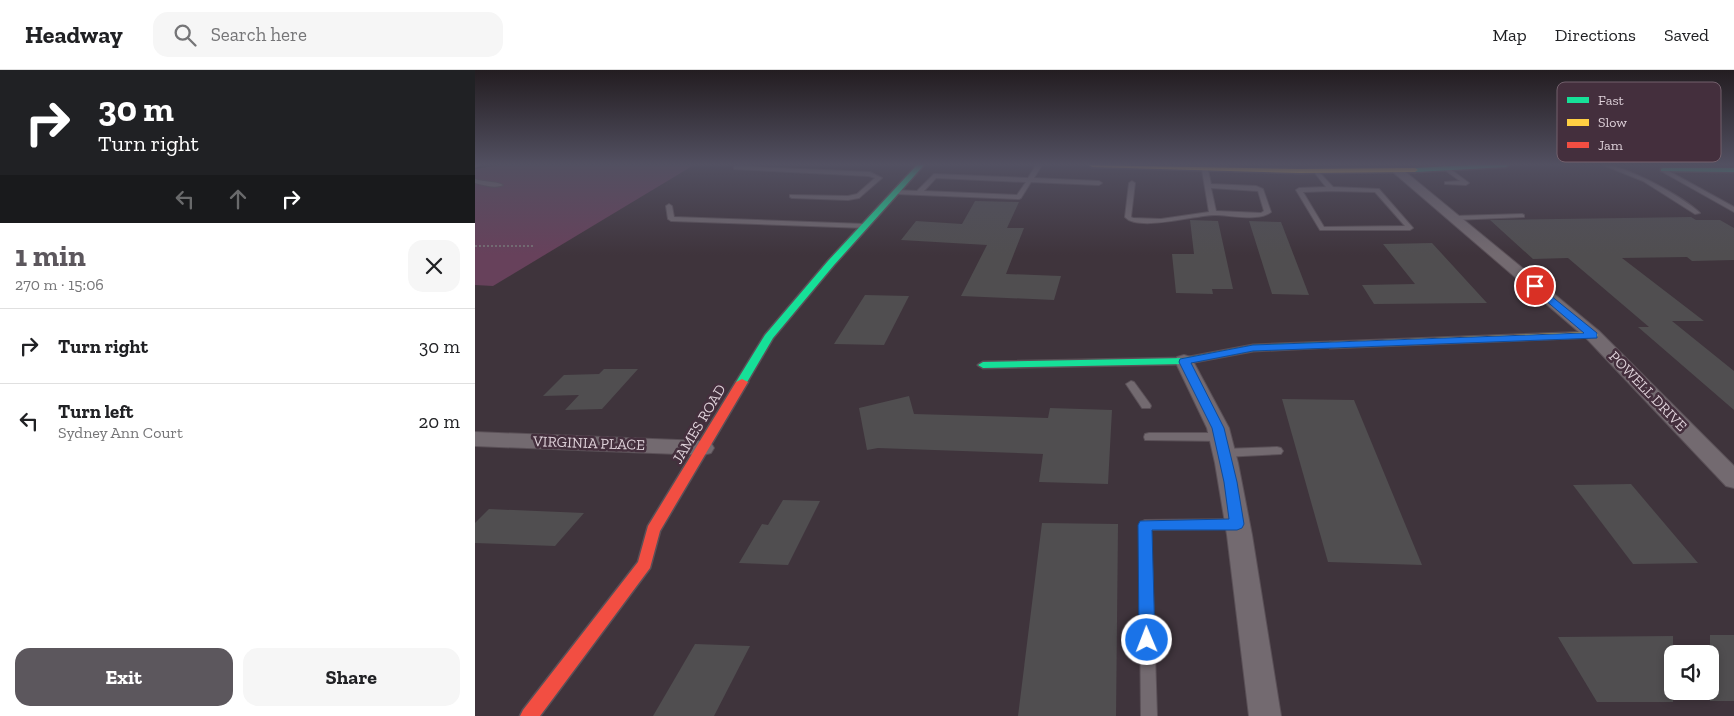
<!DOCTYPE html>
<html lang="en">
<head>
<meta charset="utf-8">
<style>
  body { margin:0; font-family:"Zilla Slab",serif; background:#f6f6f6; color:#202124; height:100vh; display:flex; flex-direction:column; font-size:19px; white-space:nowrap }
  * { box-sizing:border-box; margin:0 }
  p { font-size:16px; color:#757577 }
  .icon { flex:none; width:28px; height:28px; fill:none; stroke:currentColor; stroke-width:2; stroke-linecap:round; stroke-linejoin:round }
  .map { position:relative; flex:1; overflow:hidden }
  .sheet { display:flex; flex-direction:column; background:#fff; width:475px }
  .sheet>* { flex:none }
  .banner { background:#202124; color:#fff; overflow:hidden }
  .tools { position:absolute; left:1189px; top:575px; display:grid; gap:10px }
  .tools a { display:grid; place-items:center; width:55px; height:55px; border-radius:10px; background:#fff; box-shadow:0 2px 8px #0003; font-size:25px }
  .pin { position:absolute; display:grid; place-items:center; width:42px; height:42px; color:#fff; margin:-21px; border:2px solid #fff; border-radius:50%; box-shadow:0 1px 5px #0007 }
  .me { position:absolute; width:55px; margin:-28px; rotate:359deg; stroke-linejoin:round; filter:drop-shadow(0 0 4px #0008) }
  .turn { display:flex; align-items:center; gap:18px; height:105px; padding:0 15px; font-size:22px }
  .turn .icon { width:65px; height:65px; stroke-width:2.5 }
  .turn b { display:block; font-size:35px; line-height:42px }
  .lanes { display:flex; align-items:center; height:48px; padding:0 15px; background:#0003; justify-content:center; gap:25px; direction:ltr }
  .lanes .off { opacity:.35 }
  .round { display:grid; place-items:center; flex:none; width:52px; height:52px; border-radius:15px; background:#f6f6f6 }
  .head { display:flex; align-items:center; justify-content:space-between; height:85px; padding:0 15px }
  h1 { font-size:30px; font-weight:700; line-height:38px; color:#5c575d }
  .action { display:flex; gap:10px; margin-top:auto; padding:10px 15px }
  .action a { flex:1; height:58px; border-radius:15px; background:#5c575d; color:#fff; font-size:20px; font-weight:700; line-height:58px; text-align:center }
  .action a+a { background:#f6f6f6; color:#202124 }
  ul { padding:0; list-style:none }
  li { display:flex; align-items:center; gap:15px; height:75px; padding:0 15px; border-top:1px solid #e0e0e0 }
  li div { flex:1 }
  li b { display:block; font-size:19px }
  li em { font-style:normal }
  header { display:flex; align-items:center; gap:30px; box-sizing:border-box; height:70px; padding:0 25px; background:#fff; border-bottom:1px solid #e0e0e0 }
  header strong { font-size:24px }
  nav { display:flex; gap:28px; margin-inline-start:auto; font-size:18px }
  .search { width:350px; height:45px; background:#f6f6f6; display:flex; align-items:center; gap:12px; box-sizing:border-box; padding:0 18px; border-radius:15px; color:#757577; font-size:19px }
  main { display:flex; flex:1; min-height:0 }
  .map>svg:first-child { display:block }
</style>
</head>
<body>
<header>
<strong>Headway</strong>
<div class="search"><svg class="icon" aria-label="search" viewBox="0 0 24 24"><circle cx="10" cy="10" r="6"/><path d="M15 15l6 6"/></svg>Search here</div>
<nav><a>Map</a><a>Directions</a><a>Saved</a></nav>
</header>
<main>
<section class="sheet">
<div class="banner">
<div class="turn"><svg class="icon" aria-label="right" viewBox="0 0 24 24"><path d="M7 20v-9h11M14 6l5 5-5 5"/></svg><div><b>30 m</b>Turn right</div></div>
<div class="lanes"><svg class="icon off" aria-label="left" viewBox="0 0 24 24"><path d="M17 20v-9H6M10 6l-5 5 5 5"/></svg><svg class="icon off" aria-label="ahead" viewBox="0 0 24 24"><path d="M12 20V5M6 11l6-6 6 6"/></svg><svg class="icon" aria-label="right" viewBox="0 0 24 24"><path d="M7 20v-9h11M14 6l5 5-5 5"/></svg></div>
</div>
<div class="head"><div><h1>1 min</h1><p>270 m · 15:06</p></div><a class="round"><svg class="icon" aria-label="close" viewBox="0 0 24 24"><path d="M6 6l12 12M18 6L6 18"/></svg></a></div>
<ul>
<li><svg class="icon" aria-label="right" viewBox="0 0 24 24"><path d="M7 20v-9h11M14 6l5 5-5 5"/></svg><div><b>Turn right</b></div><em>30 m</em></li>
<li><svg class="icon" aria-label="left" viewBox="0 0 24 24"><path d="M17 20v-9H6M10 6l-5 5 5 5"/></svg><div><b>Turn left</b><p>Sydney Ann Court</p></div><em>20 m</em></li>
</ul>
<div class="action"><a>Exit</a><a>Share</a></div>
</section>
<div class="map">
<svg width="1259" height="646" viewBox="0 0 1259 646">
  <rect width="100%" height="100%" fill="#3f343c"/>
  <path fill="#67415b" d="M 26,95 L 219,95 L 18,216 L 0,215 L 0,99 Z"/>
  <g fill="#504e50">
    <path d="M 500,131 L 544,132 L 532,158 L 549,158 L 531,204 L 586,206 L 579,230 L 486,226 L 512,175 L 426,170 L 441,151 L 487,154 Z"/>
    <path d="M 1216,147 L 1221,150 L 1245,150 L 1259,158 L 1259,190 L 1217,191 L 1212,187 L 1147,188 L 1229,251 L 1197,251 L 1259,301 L 1259,340 L 1163,257 L 1174,257 L 1093,188 L 1058,189 L 1015,150 Z"/>
    <path d="M 715,150 L 743,151 L 758,219 L 737,219 L 738,224 L 701,223 L 697,184 L 719,184 Z"/>
    <path d="M 774,151 L 806,152 L 834,225 L 797,224 Z"/>
    <path d="M 957,173 L 1012,233 L 899,234 L 887,215 L 940,214 L 908,174 Z"/>
    <path d="M 390,225 L 434,226 L 409,275 L 359,274 Z"/>
    <path d="M 129,299 L 163,299 L 127,339 L 90,340 L 104,325 L 68,326 L 89,305 L 124,304 Z"/>
    <path d="M 434,326 L 439,344 L 573,348 L 575,338 L 637,340 L 633,414 L 564,412 L 568,384 L 403,378 L 392,380 L 384,338 Z"/>
    <path d="M 807,329 L 879,330 L 947,495 L 853,492 Z"/>
    <path d="M 1156,414 L 1223,493 L 1158,494 L 1098,415 Z"/>
    <path d="M 308,430 L 345,431 L 313,495 L 264,493 L 287,454 L 293,455 Z"/>
    <path d="M 14,439 L 109,443 L 80,476 L 0,473 L 0,453 Z"/>
    <path d="M 567,453 L 643,454 L 641,646 L 543,646 Z"/>
    <rect x="1235" y="565" width="24" height="66"/>
    <path d="M 1198,566 L 1198,632 L 1122,632 L 1083,567 Z"/>
    <path d="M 220,574 L 275,576 L 239,646 L 178,646 Z"/>
  </g>
  <g fill="none" stroke-linecap="round" stroke-linejoin="round">
    <g stroke="#5a5057" stroke-width="2">
      <g id="lane">
        <path d="M 561,95 L 567,95 L 559,108 L 624,111 L 627,113 L 624,115 L 556,112 L 546,128 L 544,129 L 421,124 L 418,122 L 421,120 L 442,121 L 459,104 L 553,108 ZM 461,108 L 551,112 L 542,125 L 449,121 Z"/>
        <path d="M 963,95 L 970,95 L 994,113 L 991,115 L 970,114 L 970,112 L 985,111 Z"/>
        <path d="M 1128,95 C 1151,95 1208,127 1225,143 L 1220,144 L 1168,111 Z"/>
        <path d="M 261,96 L 395,102 L 407,108 L 384,128 L 373,130 L 317,128 L 315,127 L 315,125 L 373,126 L 382,124 L 400,108 L 394,106 L 259,99 L 259,97 Z"/>
        <path d="M 730,98 L 733,100 L 736,114 L 781,116 L 788,119 L 796,142 C 784,152 755,145 740,145 C 720,145 663,162 650,147 L 654,113 L 657,111 L 660,113 L 656,147 L 658,148 L 686,149 L 734,142 L 727,100 ZM 736,118 L 783,121 L 789,141 L 786,143 L 741,141 Z"/>
        <path d="M 1186,99 L 1190,99 L 1259,137 L 1259,142 L 1186,101 Z"/>
        <path d="M 842,100 L 858,117 L 904,119 L 938,158 L 935,160 L 845,160 L 821,120 L 824,118 L 851,117 L 839,102 ZM 856,121 L 900,122 L 930,156 L 849,157 L 828,122 Z"/>
        <path d="M 0,109 C 9,112 21,111 28,115 C 20,119 8,115 0,113 Z"/>
        <path d="M 194,134 L 197,136 L 199,147 L 390,154 L 393,156 L 390,158 L 196,151 L 193,149 L 191,136 Z"/>
        <path d="M 1047,144 L 1049,145 L 1049,147 L 979,150 L 976,148 L 979,146 Z"/>
        <path d="M 656,311 L 659,312 L 675,334 L 676,336 L 675,338 L 667,338 L 651,314 Z"/>
        <path d="M 674,363 L 745,363 L 750,367 L 745,371 L 670,370 L 669,367 L 670,364 Z"/>
        <path d="M 802,377 L 806,378 L 808,381 L 806,384 L 749,387 L 745,386 L 743,383 L 745,380 L 749,379 Z"/>
        <path d="M 762,449 L 766,451 L 768,454 L 766,457 L 762,459 L 676,460 L 682,646 L 666,646 L 664,455 L 666,452 L 670,450 Z"/>
      </g>
    </g>
    <g stroke="#5a5057" stroke-width="2">
      <g id="street">
        <path d="M 923,98 L 927,99 L 1124,261 L 1259,396 L 1259,418 L 1251,416 L 1112,269 L 919,103 L 917,101 Z"/>
        <path d="M 709,285 L 716,287 L 718,291 L 754,358 L 763,393 L 777,465 L 806,646 L 774,646 L 752,465 L 740,393 L 732,358 L 700,291 L 702,287 Z"/>
        <path d="M 0,362 L 228,371 L 236,373 L 239,378 L 236,383 L 228,385 L 0,376 Z"/>
      </g>
    </g>
    <g stroke="#5a5057" stroke-width="3">
      <g id="fast">
        <path d="M 442,95 L 449,95 L 359,195 L 298,268 L 271,314 L 263,314 L 261,312 L 290,265 L 353,191 Z"/>
        <path d="M 996,95 L 1034,95 L 1031,97 L 940,102 L 937,100 L 940,98 Z"/>
        <path d="M 1188,98 L 1259,98 L 1259,102 L 1186,101 L 1186,99 Z"/>
        <path d="M 855,272 L 859,273 L 860,275 L 859,277 L 778,281 L 709,294 L 508,298 L 503,295 L 508,292 L 709,288 L 778,275 Z"/>
      </g>
    </g>
    <g stroke="#5a5057" stroke-width="3">
      <g id="slow">
        <path d="M 614,95 L 824,99 L 940,98 L 943,100 L 940,102 L 824,103 L 617,97 Z"/>
        <path d="M 1118,262 L 1122,263 L 1123,265 L 1122,267 L 855,278 L 850,275 L 855,272 Z"/>
      </g>
    </g>
    <g stroke="#5a5057" stroke-width="3">
      <g id="jam">
        <path d="M 0,95 L 4,95 L 0,97 Z"/>
        <path d="M 267,309 L 273,312 L 185,461 L 175,498 L 65,646 L 45,646 L 48,640 L 163,492 L 173,456 L 261,312 Z"/>
      </g>
    </g>
    <path stroke="#756d73" stroke-width="2" stroke-dasharray="2 2" stroke-linecap="butt" d="M 0,176 L 59,176"/>
    <use href="#lane" fill="#736a70" fill-rule="evenodd"/>
    <use href="#street" fill="#736a70" fill-rule="evenodd"/>
    <use href="#fast" fill="#16e098" fill-rule="evenodd"/>
    <use href="#slow" fill="#ffcf43" fill-rule="evenodd"/>
    <use href="#jam" fill="#f24e42" fill-rule="evenodd"/>
  </g>
  <linearGradient id="sky" x2="0" y2="1"><stop stop-color="#231d21"/><stop offset="0.51" stop-color="#525061"/><stop offset="1" stop-color="#525061" stop-opacity="0"/></linearGradient>
  <rect width="1259" height="185" fill="url(#sky)"/>
  <path fill="#1a73e8" stroke="#114b97" d="M 1060,213 L 1122,263 L 1122,268 L 778,281 L 716,293 L 749,358 L 762,412 L 769,454 L 767,458 L 762,460 L 677,460 L 680,570 L 678,575 L 672,577 L 666,575 L 664,570 L 663,455 L 665,451 L 754,449 L 749,412 L 737,358 L 704,292 L 705,289 L 778,275 L 1109,263 L 1056,218 L 1056,214 Z"/>
  <g text-anchor="middle" stroke-width="5" stroke-linejoin="round" paint-order="stroke">
    <g font-size="15" fill="#ded1d9" stroke="#442f3d">
      <text transform="translate(1173 321) rotate(46)" y="5">POWELL DRIVE</text>
      <text transform="translate(224 354) rotate(-59)" y="5">JAMES ROAD</text>
      <text transform="translate(114 373) rotate(2)" y="5">VIRGINIA PLACE</text>
    </g>
  </g>
  <rect x="1082" y="12" width="164" height="80" rx="8" fill="#442f3d" stroke="#72606c" stroke-width="1"/>
  <rect x="1092" y="27" width="22" height="6" fill="#16e098"/>
  <rect x="1092" y="49" width="22" height="7" fill="#ffcf43"/>
  <rect x="1092" y="72" width="22" height="6" fill="#f24e42"/>
  <g font-size="14" fill="#ded1d9">
    <text x="1123" y="35">Fast</text>
    <text x="1123" y="57">Slow</text>
    <text x="1123" y="80">Jam</text>
  </g>
</svg>
<div class="tools">
<a><svg class="icon" aria-label="sound" viewBox="0 0 24 24"><path d="M4 9h4l5-4v14l-5-4H4zM17 9q2 3 0 6"/></svg></a>
</div>
<div class="pin" style="left:1060px;top:216px;background:#d93025"><svg class="icon" aria-label="arrive" viewBox="0 0 24 24"><path d="M6 21V4h12l-3 4 3 4H6"/></svg></div>
<svg class="me" style="left:672px;top:570px" viewBox="-20 -20 40 40"><circle r="17" fill="#1a73e8" stroke="#fff" stroke-width="3"/><path d="M0-11L8 9 0 5-8 9z" fill="#fff"/></svg>
</div>
</main>
</body>
</html>
